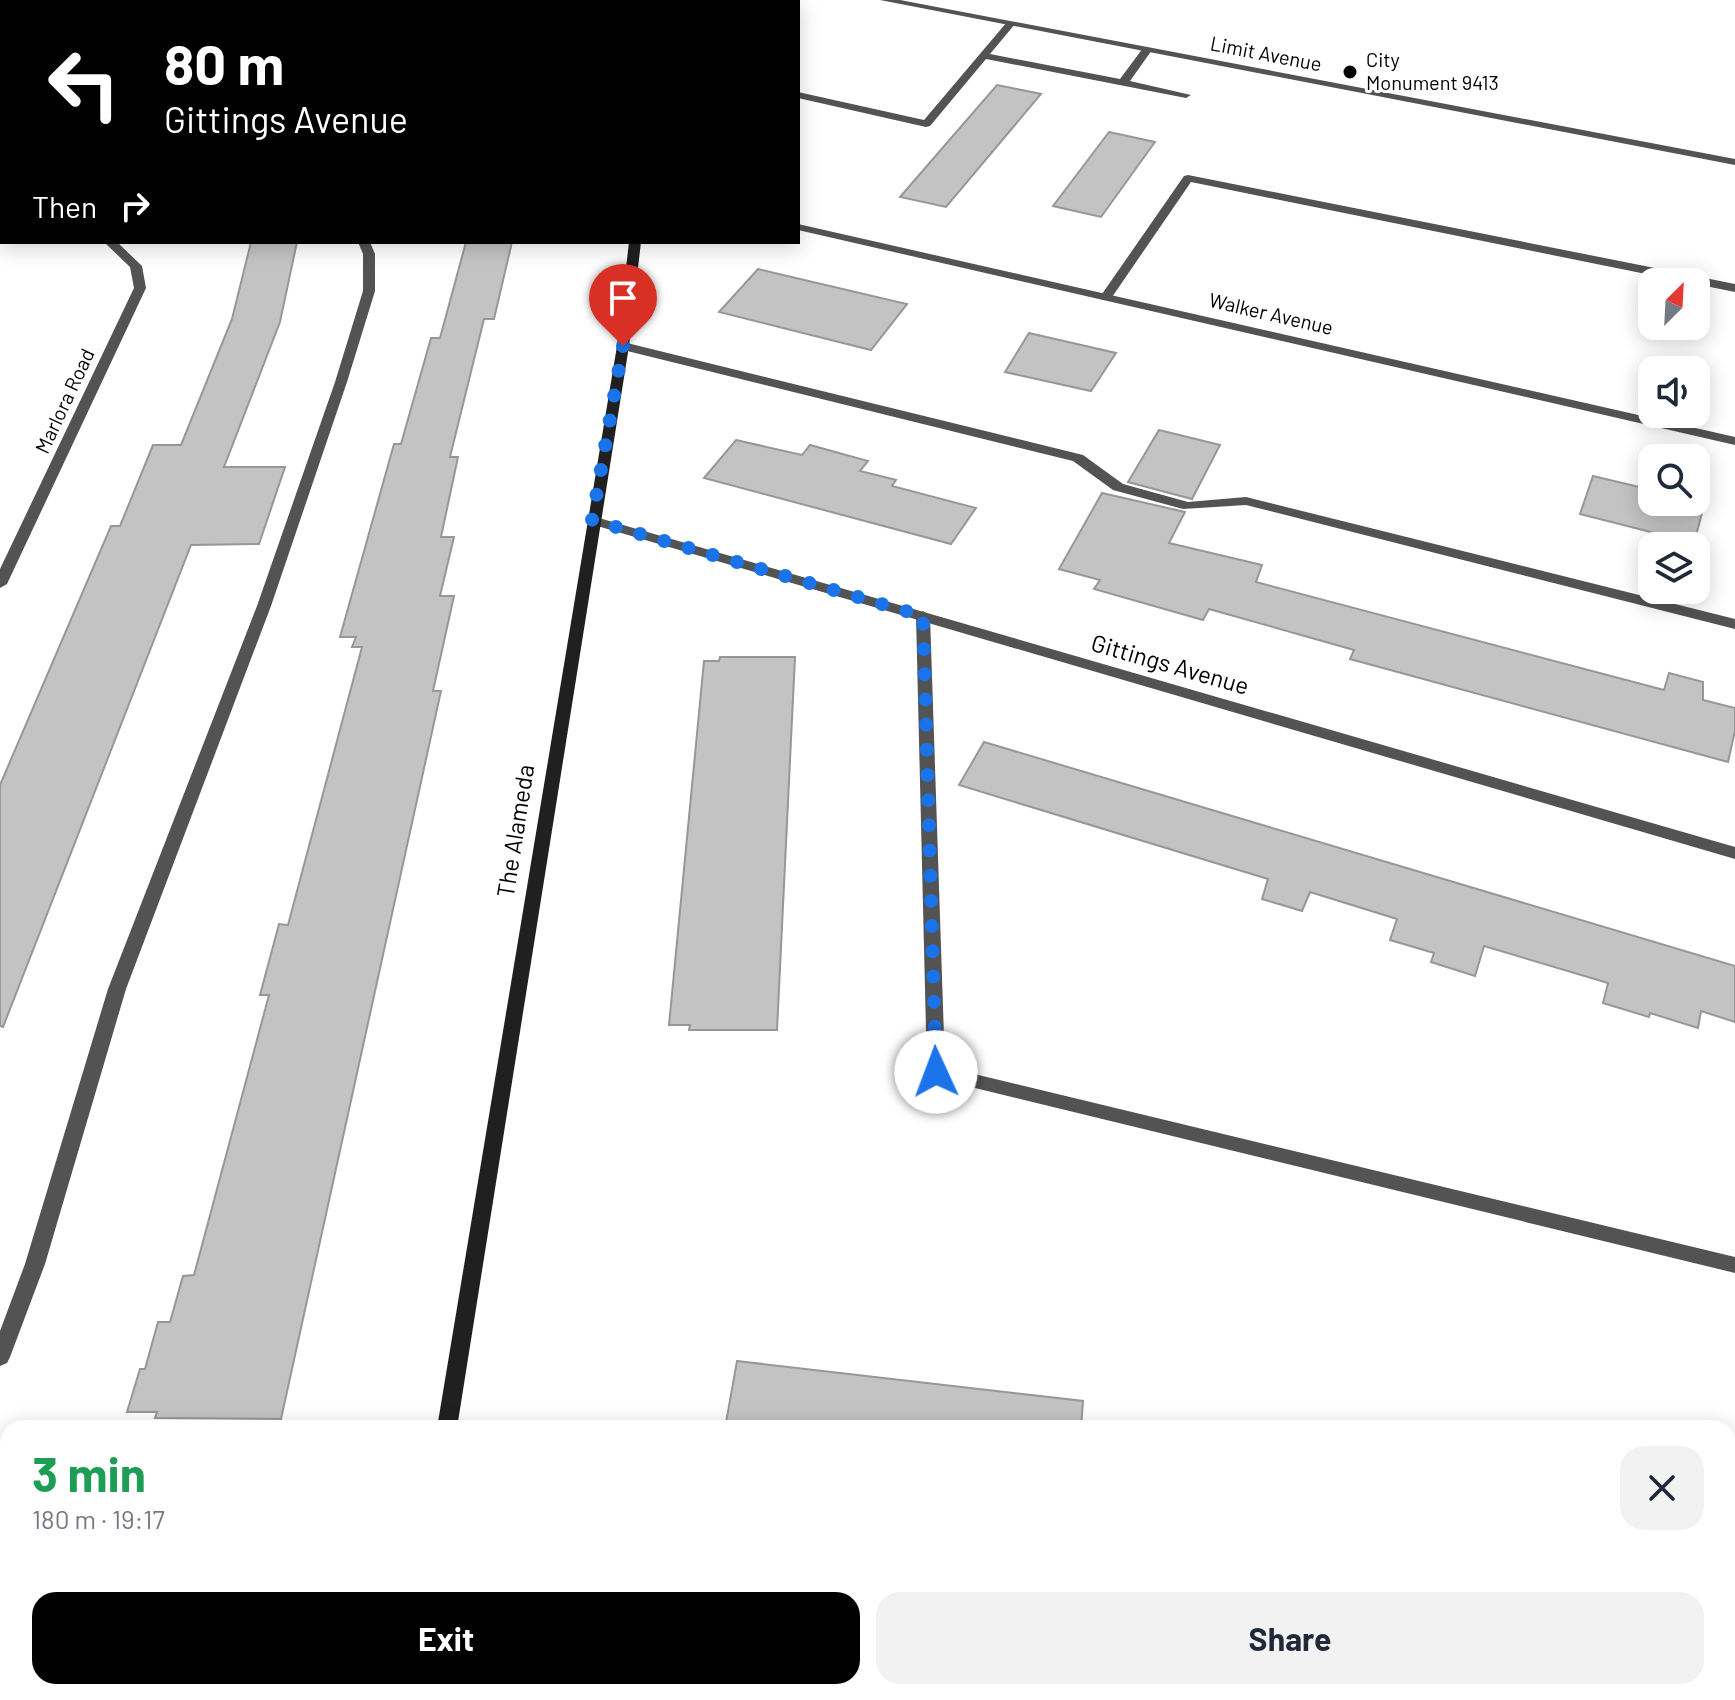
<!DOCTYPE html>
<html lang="en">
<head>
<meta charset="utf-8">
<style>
  body { margin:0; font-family:Barlow,sans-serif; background:#f2f2f3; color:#1f2937; height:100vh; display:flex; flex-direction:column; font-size:30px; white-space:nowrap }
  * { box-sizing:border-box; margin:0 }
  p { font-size:26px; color:#747a83 }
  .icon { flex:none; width:44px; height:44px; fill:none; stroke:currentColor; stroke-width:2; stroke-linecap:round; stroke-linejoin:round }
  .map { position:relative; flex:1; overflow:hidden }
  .panel { position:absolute; left:0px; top:1420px; width:1736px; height:280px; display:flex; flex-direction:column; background:#fff; border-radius:24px 24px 0 0; box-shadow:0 4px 20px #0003 }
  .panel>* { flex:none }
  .hud { position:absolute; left:0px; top:0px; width:800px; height:244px; box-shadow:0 4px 20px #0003; background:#000; color:#fff; overflow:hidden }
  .needle { width:52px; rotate:24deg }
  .tools { position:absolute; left:1638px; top:268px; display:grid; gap:16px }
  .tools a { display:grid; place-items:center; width:72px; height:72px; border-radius:16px; background:#fff; box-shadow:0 4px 20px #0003; font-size:40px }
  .pin { position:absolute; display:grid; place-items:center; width:68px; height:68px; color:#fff; margin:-82px -34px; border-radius:50% 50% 50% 0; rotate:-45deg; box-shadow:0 0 8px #0007 }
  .pin .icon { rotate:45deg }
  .me { position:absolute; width:88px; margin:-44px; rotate:358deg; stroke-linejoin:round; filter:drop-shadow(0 0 6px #0008) }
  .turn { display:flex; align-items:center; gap:28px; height:168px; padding:0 32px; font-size:36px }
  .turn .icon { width:104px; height:104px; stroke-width:2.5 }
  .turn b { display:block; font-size:56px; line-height:68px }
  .then { display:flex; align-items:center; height:76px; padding:0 32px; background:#0003; gap:16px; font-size:30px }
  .round { display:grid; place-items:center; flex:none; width:84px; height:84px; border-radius:24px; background:#f2f2f3 }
  .overview { display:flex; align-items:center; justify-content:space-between; height:136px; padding:0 32px }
  h1 { font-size:48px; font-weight:700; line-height:60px; color:#1e9e55 }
  .button { display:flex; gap:16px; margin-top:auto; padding:16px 32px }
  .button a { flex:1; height:92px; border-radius:24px; background:#000; color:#fff; font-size:32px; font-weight:700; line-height:92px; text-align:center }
  .button a+a { background:#f2f2f3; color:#1f2937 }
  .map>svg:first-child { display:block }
</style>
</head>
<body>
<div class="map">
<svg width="1735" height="1700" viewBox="0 0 1735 1700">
  <rect width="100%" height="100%" fill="#fff"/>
  <g fill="#c3c3c3" stroke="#979797" stroke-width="2">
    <path d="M 997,85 L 1041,94 L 946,207 L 900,197 Z"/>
    <path d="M 1109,132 L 1155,142 L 1101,217 L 1053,206 Z"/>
    <path d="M 251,242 L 297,242 L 280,322 L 224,467 L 285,467 L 259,544 L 191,545 L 3,1027 L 0,1026 L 0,785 L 111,526 L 120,526 L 153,445 L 181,445 L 232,319 Z"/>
    <path d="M 466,242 L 512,242 L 494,319 L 484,319 L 450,457 L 458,457 L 441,537 L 454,537 L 440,596 L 454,596 L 433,691 L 441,691 L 281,1419 L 155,1418 L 157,1412 L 127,1412 L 140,1369 L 145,1369 L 158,1322 L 170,1322 L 183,1276 L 194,1275 L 269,995 L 260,995 L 279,924 L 288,925 L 362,647 L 352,647 L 356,637 L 340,637 L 394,444 L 401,444 L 431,338 L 440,338 Z"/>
    <path d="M 758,269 L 800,279 L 907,304 L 871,350 L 719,312 Z"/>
    <path d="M 1029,333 L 1077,344 L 1116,353 L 1091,391 L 1005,372 Z"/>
    <path d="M 1159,430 L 1220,445 L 1192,499 L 1128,482 Z"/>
    <path d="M 736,440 L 802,455 L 810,445 L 868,461 L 860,471 L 896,480 L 892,486 L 976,508 L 951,544 L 704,478 Z"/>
    <path d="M 1593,476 L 1652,490 L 1652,502 L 1705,502 L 1694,543 L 1580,514 Z"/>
    <path d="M 1102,493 L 1185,512 L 1169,543 L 1262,565 L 1256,582 L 1664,690 L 1669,673 L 1703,682 L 1703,700 L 1735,708 L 1735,731 L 1728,762 L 1350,659 L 1354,650 L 1209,609 L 1203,620 L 1094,589 L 1100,580 L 1059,569 Z"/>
    <path d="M 720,657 L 795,657 L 777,1030 L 689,1030 L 690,1025 L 669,1025 L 704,661 L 719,661 Z"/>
    <path d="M 984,742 L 1735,966 L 1735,1022 L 1701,1011 L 1698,1028 L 1650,1013 L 1649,1017 L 1603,1003 L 1608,983 L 1484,946 L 1475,976 L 1431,962 L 1434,953 L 1390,940 L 1397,919 L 1310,892 L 1302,911 L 1262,899 L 1268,879 L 959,785 Z"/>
    <path d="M 737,1361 L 1083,1401 L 1081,1428 L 725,1428 Z"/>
  </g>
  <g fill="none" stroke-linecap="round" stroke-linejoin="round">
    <g fill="#535353" fill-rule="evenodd">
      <path d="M 29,0 L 41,0 L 43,2 L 31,2 Z"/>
      <path d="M 576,0 L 588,0 L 590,2 L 578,2 Z"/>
      <path d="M 1010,21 L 1015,24 L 990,54 L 1120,79 L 1143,48 L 1147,47 L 1152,50 L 1130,81 L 1191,95 L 1186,98 L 986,59 L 930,126 L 926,127 L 798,98 L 798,92 L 924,120 L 1007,22 Z"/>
      <path d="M 1188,175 L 1735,284 L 1735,292 L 1191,182 L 1110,300 L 1102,300 L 1102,294 L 1184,176 Z"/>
      <path d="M 358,242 L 370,242 L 375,254 L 375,291 L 347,382 L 271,606 L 126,989 L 45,1264 L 10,1357 L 7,1363 L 0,1366 L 0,1331 L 25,1264 L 108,989 L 257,606 L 335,382 L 363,291 L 363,254 Z"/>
      <path d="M 623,342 L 1083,455 L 1123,484 L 1188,502 L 1246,497 L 1735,619 L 1735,629 L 1246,505 L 1183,509 L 1113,490 L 1073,461 L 619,349 L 617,346 Z"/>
      <path d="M 923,611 L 930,616 L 945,1067 L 1735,1257 L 1735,1273 L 930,1077 L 927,1072 L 916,616 Z"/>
      <path d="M 105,1692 L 132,1692 L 129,1700 L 102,1700 Z"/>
    </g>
    <g fill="#535353" fill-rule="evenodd">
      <path d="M 880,0 L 900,0 L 1735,159 L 1735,165 Z"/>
      <rect x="0" y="163" width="2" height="7"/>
      <path d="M 798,224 L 1735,437 L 1735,445 L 798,230 Z"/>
      <path d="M 104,242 L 117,242 L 142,266 L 146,288 L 7,584 L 0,588 L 0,569 L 134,288 L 130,267 Z"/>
      <path d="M 592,516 L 1735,847 L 1735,859 L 587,523 L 587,517 Z"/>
      <path d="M 0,1476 L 8,1480 L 8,1504 L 0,1500 Z"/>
      <path d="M 202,1692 L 230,1692 L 233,1700 L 205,1700 Z"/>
      <path d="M 1247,1692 L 1329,1692 L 1332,1700 L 1250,1700 Z"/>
    </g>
    <g fill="#202020" fill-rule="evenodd">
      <path d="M 289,0 L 301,0 L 303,2 L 291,2 Z"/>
      <path d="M 696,0 L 706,0 L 695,2 Z"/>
      <path d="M 629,242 L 641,242 L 629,346 L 457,1428 L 437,1428 L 617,346 Z"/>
      <path d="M 392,1692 L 414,1692 L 413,1700 L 391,1700 Z"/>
    </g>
  </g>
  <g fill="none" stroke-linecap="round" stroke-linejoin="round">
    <path stroke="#1a73e8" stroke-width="14" stroke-dasharray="0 25.2" d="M 623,346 L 592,520 L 923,616 L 936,1072"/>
  </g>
  <circle fill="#000" stroke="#fff" stroke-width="3" cx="1350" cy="72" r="8"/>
  <g text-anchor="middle" stroke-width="6" stroke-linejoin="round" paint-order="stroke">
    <g font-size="20" fill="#000" stroke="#fff">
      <text transform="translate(1266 54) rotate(11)" y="7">Limit Avenue</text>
      <text transform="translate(1271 314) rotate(13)" y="7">Walker Avenue</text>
      <text transform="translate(65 401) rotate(-65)" y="7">Marlora Road</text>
    </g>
    <g font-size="20" fill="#000" stroke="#fff" text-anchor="start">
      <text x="1366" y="67">City<tspan x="1366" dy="23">Monument 9413</tspan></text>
    </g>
    <g font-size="24" fill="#000" stroke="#fff">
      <text transform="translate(1170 665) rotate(16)" y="8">Gittings Avenue</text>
      <text transform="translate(516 831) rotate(-81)" y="8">The Alameda</text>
    </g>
  </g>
</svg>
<div class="tools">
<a><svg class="needle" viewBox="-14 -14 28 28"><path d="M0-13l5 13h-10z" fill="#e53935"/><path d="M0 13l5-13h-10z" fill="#747a83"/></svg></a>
<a><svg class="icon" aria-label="sound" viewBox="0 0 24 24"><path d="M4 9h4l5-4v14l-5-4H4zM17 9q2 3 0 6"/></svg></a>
<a><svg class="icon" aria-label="search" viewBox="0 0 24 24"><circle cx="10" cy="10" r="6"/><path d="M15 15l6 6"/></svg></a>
<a><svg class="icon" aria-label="layers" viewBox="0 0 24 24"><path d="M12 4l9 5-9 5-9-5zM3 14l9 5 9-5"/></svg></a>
</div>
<div class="pin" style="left:623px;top:346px;background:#d93025"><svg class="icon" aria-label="arrive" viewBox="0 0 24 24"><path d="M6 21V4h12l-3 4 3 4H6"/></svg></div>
<svg class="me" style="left:936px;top:1072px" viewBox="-20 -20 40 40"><circle r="19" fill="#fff"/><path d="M0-13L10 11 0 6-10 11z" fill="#1a73e8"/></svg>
<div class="hud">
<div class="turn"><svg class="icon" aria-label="left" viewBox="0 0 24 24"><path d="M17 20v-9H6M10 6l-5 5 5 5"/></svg><div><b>80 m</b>Gittings Avenue</div></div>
<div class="then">Then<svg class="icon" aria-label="right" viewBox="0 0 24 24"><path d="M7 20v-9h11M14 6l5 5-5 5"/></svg></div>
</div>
<section class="panel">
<div class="overview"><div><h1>3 min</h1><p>180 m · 19:17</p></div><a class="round"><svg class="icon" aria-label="close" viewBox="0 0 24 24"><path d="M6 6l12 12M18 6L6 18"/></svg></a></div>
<div class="button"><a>Exit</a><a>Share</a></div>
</section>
</div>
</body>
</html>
